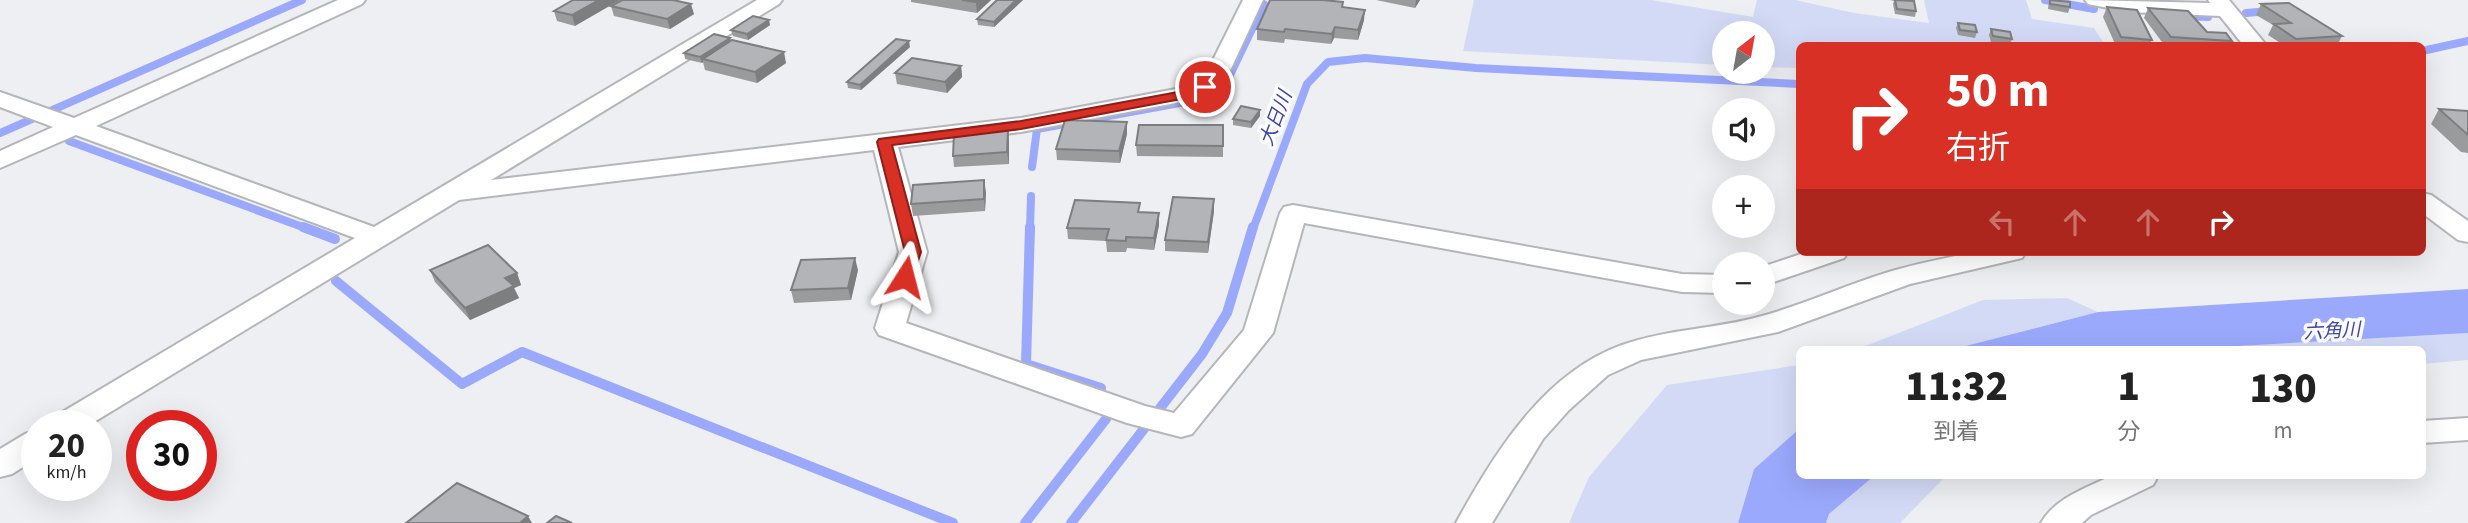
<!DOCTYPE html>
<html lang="ja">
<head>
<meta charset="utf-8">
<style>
  body { margin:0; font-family:"Source Sans 3","Noto Sans JP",sans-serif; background:#f6f6f6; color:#222; height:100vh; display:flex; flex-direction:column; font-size:26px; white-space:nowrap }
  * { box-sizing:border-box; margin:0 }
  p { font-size:23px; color:#767676 }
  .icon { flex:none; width:38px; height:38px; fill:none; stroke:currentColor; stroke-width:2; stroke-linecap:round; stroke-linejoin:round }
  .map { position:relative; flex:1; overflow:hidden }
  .drawer { position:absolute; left:1796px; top:346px; width:630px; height:133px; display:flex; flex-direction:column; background:#fff; border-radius:10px; box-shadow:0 7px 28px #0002 }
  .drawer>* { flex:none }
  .banner { position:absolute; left:1796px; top:42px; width:630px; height:214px; border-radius:10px; box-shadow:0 7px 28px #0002; background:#d93025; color:#fff; overflow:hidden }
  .needle { width:46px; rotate:31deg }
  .fabs { position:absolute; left:1712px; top:21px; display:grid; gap:14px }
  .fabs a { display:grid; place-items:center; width:63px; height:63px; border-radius:50%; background:#fff; box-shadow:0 7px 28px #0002; font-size:35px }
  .speed { position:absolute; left:21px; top:410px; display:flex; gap:14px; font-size:35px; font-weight:700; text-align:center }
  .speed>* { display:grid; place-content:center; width:91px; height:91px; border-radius:50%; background:#fff; box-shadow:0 7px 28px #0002; line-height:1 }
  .speed small { font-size:18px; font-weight:400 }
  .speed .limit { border:10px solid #d22; background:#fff; color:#111 }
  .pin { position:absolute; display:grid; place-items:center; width:60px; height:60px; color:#fff; margin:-30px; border:4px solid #fff; border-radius:50%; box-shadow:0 2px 7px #0007 }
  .me { position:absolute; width:77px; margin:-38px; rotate:9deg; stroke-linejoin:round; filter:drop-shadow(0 0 5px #0008) }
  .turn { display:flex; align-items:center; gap:24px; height:147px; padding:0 35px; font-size:32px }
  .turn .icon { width:91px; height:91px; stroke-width:2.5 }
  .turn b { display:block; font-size:49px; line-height:60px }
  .lanes { display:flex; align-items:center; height:66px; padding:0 35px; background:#0003; justify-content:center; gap:35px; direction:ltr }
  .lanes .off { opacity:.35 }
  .eta { display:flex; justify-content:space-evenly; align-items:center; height:119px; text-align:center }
  .eta b { font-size:42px; font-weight:800; line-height:49px }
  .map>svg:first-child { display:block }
</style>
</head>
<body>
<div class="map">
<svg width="2468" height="523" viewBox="0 0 2468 523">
  <rect width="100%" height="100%" fill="#eeeff2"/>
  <g fill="#d3daf6">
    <path d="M 1474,0 L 1651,0 L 1753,17 L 1757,0 L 1795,0 L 1854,13 L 1929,23 L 1924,0 L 2026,0 L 2032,19 L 2094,28 L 2105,45 L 1799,46 L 1799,68 L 1762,67 L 1762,33 L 1724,33 L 1724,65 L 1463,51 Z"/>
    <path d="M 2067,298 L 2098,312 L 1950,350 L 1855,350 L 1983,300 Z"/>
    <path d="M 2468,333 L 2468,360 L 2422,364 L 2422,350 L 2166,350 Z"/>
    <path d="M 1799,365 L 1799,429 L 1754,469 L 1738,523 L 1569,523 L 1589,477 L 1667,385 Z"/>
    <path d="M 1874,476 L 1946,476 L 1900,523 L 1826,523 L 1829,514 Z"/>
  </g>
  <g fill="#9ba9fd">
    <path d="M 2468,289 L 2468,333 L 2166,350 L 1950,350 L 2098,312 Z"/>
    <path d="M 1799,429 L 1799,476 L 1874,476 L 1829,514 L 1826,523 L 1738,523 L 1754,469 Z"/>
  </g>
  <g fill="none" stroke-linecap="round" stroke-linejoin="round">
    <g stroke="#9ba9fd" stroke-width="8">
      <path d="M 2045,0 L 2094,9"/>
      <path d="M 2246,13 L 2270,11"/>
      <path d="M 2181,16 L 2208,17"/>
      <path d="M 2422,51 L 2468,41"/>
      <path d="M 1228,79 L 1264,4"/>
      <path d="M 0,133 L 302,0"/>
      <path d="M 69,141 L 308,229"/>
      <path d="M 1032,167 L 1037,129 L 1196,100"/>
      <path d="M 1030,229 L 1031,196"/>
      <path d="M 1253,229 L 1307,84 L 1328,62 L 1365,58 L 1476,68 L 1799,84"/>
    </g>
    <g stroke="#9ba9fd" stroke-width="10">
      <path d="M 303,227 L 335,239"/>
      <path d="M 1030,227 L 1026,364 L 1101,388"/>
      <path d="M 336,281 L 462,384 L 522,352 L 953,523"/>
      <path d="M 1025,523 L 1106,419"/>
      <path d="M 1071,523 L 1202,354 L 1227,313 L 1253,227"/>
    </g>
    <g stroke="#b5b6b9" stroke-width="4">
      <g id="minor">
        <path d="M 338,0 L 365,0 L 362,4 L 96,126 L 374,227 L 757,0 L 782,0 L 779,4 L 491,180 L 1021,118 L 1176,89 L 1197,82 L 1208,70 L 1243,0 L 1263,0 L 1229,73 L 1213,92 L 1181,102 L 1021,132 L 898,147 L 927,252 L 906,323 L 1145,406 L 1174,413 L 1244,330 L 1280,213 L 1284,207 L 1293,205 L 1682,274 L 1724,275 L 1724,293 L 1682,292 L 1304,223 L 1273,333 L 1192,434 L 1181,437 L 1127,423 L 879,335 L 875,328 L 899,252 L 874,150 L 459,200 L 89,425 L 49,425 L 54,417 L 355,238 L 76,135 L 0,168 L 0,151 L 53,127 L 0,107 L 0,92 L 74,118 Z"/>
        <path d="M 2085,0 L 2210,3 L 2208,0 L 2229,0 L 2267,46 L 2244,46 L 2220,16 L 2128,12 L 2088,4 Z"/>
        <path d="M 2422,193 L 2431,195 L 2468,221 L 2468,242 L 2458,240 L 2422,213 Z"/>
        <path d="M 1807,252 L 1848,252 L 1844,258 L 1762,286 L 1762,267 Z"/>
        <path d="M 1975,252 L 2026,252 L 2022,258 L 1910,284 L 1778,332 L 1641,360 L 1608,375 L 1569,410 L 1543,439 L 1492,523 L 1456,523 C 1494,453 1544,373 1622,345 C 1667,329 1717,329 1762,316 C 1806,304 1848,284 1892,271 C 1919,263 1947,258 1975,252 Z"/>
        <path d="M 2468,418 L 2468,440 L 2422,443 L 2422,421 Z"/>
        <path d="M 37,430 L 37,458 L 12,474 L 0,477 L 0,449 L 25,434 Z"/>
        <path d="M 2111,476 L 2158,476 L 2153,485 L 2091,515 L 2082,523 L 2041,523 C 2055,498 2086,488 2111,476 Z"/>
      </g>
    </g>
    <use href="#minor" fill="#fff" fill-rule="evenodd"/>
  </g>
  <g fill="#9a9b9d">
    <path d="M 573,0 L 575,26 L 557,21 L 554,11 Z"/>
    <path d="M 911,0 L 991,0 L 977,13 L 911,2 Z"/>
    <path d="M 997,0 L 1023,0 L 994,27 L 978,25 L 977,19 Z"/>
    <path d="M 1376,0 L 1420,0 L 1415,8 Z"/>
    <path d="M 1890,0 L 1910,0 L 1916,11 L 1915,17 L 1895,14 L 1893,4 L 1894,1 Z"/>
    <path d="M 2049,0 L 2061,0 L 2070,7 L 2068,13 L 2048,9 Z"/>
    <path d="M 1343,2 L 1343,7 L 1364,20 L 1358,40 L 1334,38 L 1331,44 L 1285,39 L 1284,43 L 1257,40 L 1257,29 Z"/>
    <path d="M 2261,4 L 2342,36 L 2337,46 L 2285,46 L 2268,35 L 2273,25 L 2256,15 Z"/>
    <path d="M 611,6 L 694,14 L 670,29 L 614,16 Z"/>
    <path d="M 2107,7 L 2152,40 L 2149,46 L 2116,46 L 2103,17 Z"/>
    <path d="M 2148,8 L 2207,32 L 2232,41 L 2230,46 L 2165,46 L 2144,18 Z"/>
    <path d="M 1958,23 L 1977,32 L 1975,38 L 1958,35 L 1956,28 Z"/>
    <path d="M 770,25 L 748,40 L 733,36 L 731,30 Z"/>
    <path d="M 1991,29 L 2012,39 L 2010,44 L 1991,42 L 1989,35 Z"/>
    <path d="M 730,38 L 731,41 L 786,63 L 757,83 L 705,70 L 703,62 L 702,63 L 685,59 L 684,53 Z"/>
    <path d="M 910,47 L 861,90 L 848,88 L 847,82 Z"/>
    <path d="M 961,66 L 962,77 L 947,93 L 897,84 L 895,73 Z"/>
    <path d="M 2439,109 L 2468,111 L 2468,153 L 2461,152 L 2431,124 Z"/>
    <path d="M 1260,116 L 1251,128 L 1233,125 L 1233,119 Z"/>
    <path d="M 1127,122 L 1127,134 L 1120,163 L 1057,160 L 1056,149 Z"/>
    <path d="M 1223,125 L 1223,157 L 1137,156 L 1136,145 Z"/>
    <path d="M 1008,130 L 1009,141 L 1009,164 L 954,167 L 953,156 Z"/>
    <path d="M 986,192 L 985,211 L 913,216 L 911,204 Z"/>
    <path d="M 1214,199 L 1214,211 L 1208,253 L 1165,251 L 1165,240 Z"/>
    <path d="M 1141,212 L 1159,213 L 1159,225 L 1154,250 L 1127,248 L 1126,252 L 1107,252 L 1106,241 L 1068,239 L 1067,228 Z"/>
    <path d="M 430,270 L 517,273 L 521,285 L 514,288 L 519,298 L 470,320 L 435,282 Z"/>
    <path d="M 858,270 L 851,300 L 794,303 L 791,290 Z"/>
  </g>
  <g fill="#7d7e80">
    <path d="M 599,0 L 620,0 L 575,26 L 572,15 Z"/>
    <path d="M 978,0 L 991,0 L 977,13 L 976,2 Z"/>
    <path d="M 1016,0 L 1023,0 L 994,27 L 994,22 Z"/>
    <path d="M 1416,0 L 1420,0 L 1415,8 Z"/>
    <path d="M 691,4 L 694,14 L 670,29 L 667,19 Z"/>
    <path d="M 1365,10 L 1364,20 L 1358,40 L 1358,30 Z"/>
    <path d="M 769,20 L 770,25 L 748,40 L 747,34 Z"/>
    <path d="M 1335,27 L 1334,38 L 1331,44 L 1332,34 Z"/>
    <path d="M 730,38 L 732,44 L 703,59 L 703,62 L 702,63 L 700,57 Z"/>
    <path d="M 909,41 L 910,47 L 861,90 L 860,85 Z"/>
    <path d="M 784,52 L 786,63 L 757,83 L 755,72 Z"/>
    <path d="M 961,66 L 962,77 L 947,93 L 945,82 Z"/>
    <path d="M 1260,110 L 1260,116 L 1251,128 L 1251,122 Z"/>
    <path d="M 1127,122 L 1127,134 L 1120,163 L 1119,151 Z"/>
    <path d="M 1008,130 L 1009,141 L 1009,164 L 1007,152 Z"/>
    <path d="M 984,180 L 986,192 L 985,211 L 984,199 Z"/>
    <path d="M 1214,199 L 1214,211 L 1208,253 L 1208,242 Z"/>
    <path d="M 1159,213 L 1159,225 L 1154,250 L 1154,238 Z"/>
    <path d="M 855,258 L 858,270 L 851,300 L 848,288 Z"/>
    <path d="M 517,273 L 521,285 L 514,288 L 519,298 L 470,320 L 465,308 L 505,278 Z"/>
    <path d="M 528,516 L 532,523 L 520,523 Z"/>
  </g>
  <g fill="#b3b4b7" stroke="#7d7e80" stroke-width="2">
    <path d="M 573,0 L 599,0 L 572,15 L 554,11 Z"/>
    <path d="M 622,0 L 673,0 L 691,4 L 667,19 L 611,6 Z"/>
    <path d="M 962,0 L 978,0 L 976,2 Z"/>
    <path d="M 997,0 L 1016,0 L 994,22 L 977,19 Z"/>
    <path d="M 1270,0 L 1323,0 L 1343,2 L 1342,7 L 1365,10 L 1358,30 L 1335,27 L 1332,34 L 1285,29 L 1284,32 L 1257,29 Z"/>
    <path d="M 1895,0 L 1914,1 L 1916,11 L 1897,9 Z"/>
    <path d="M 2050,0 L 2070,2 L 2070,7 L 2050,4 Z"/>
    <path d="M 2289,3 L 2342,36 L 2296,39 L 2274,24 L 2291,23 L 2261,4 Z"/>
    <path d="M 2107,7 L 2137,10 L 2152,40 L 2121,37 Z"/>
    <path d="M 2148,8 L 2188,11 L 2207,32 L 2226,33 L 2232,41 L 2171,37 Z"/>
    <path d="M 753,16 L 769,20 L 747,34 L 731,30 Z"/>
    <path d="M 1958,23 L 1975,25 L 1977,32 L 1960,30 Z"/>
    <path d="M 1991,29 L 2010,32 L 2012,39 L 1993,36 Z"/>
    <path d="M 714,34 L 730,38 L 700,57 L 684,53 Z"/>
    <path d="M 896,39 L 909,41 L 860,85 L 847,82 Z"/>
    <path d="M 732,40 L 784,52 L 755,72 L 703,59 Z"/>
    <path d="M 912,58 L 961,66 L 945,82 L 895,73 Z"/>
    <path d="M 1241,106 L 1260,110 L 1251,122 L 1233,119 Z"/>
    <path d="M 2439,109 L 2468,111 L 2468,135 Z"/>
    <path d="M 1065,120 L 1127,122 L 1119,151 L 1056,149 Z"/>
    <path d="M 1139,125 L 1223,125 L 1223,146 L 1136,145 Z"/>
    <path d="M 1008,130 L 1007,152 L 953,156 L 954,133 Z"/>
    <path d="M 984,180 L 984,199 L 911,204 L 913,185 Z"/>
    <path d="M 1173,197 L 1214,199 L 1208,242 L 1165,240 Z"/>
    <path d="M 1075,200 L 1140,203 L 1138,212 L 1159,213 L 1154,238 L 1126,237 L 1126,241 L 1106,240 L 1109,229 L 1067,228 Z"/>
    <path d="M 488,245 L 517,273 L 505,278 L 514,286 L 465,308 L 430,270 Z"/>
    <path d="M 855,258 L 848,288 L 791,290 L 801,260 Z"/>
    <path d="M 457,483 L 528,516 L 520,523 L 406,523 Z"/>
    <path d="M 556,516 L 572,523 L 547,523 Z"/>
  </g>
  <path fill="#d93025" stroke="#8d1f18" stroke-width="2" d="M 1205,83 L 1210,85 L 1210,90 L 1181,99 L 1021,129 L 892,145 L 921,252 L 911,281 L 899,281 L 897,277 L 905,252 L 877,142 L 879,139 L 1021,121 L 1178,92 Z"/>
  <g text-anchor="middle" stroke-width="7" stroke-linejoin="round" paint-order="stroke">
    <g font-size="19" font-style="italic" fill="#3f45a5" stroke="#fcfcff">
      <text transform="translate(1275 118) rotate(-69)" y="7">大日川</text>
      <text transform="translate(2332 330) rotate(-3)" y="7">六角川</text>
    </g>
  </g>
</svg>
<div class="fabs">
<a><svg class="needle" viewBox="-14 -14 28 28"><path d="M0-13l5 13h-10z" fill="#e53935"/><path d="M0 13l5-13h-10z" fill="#767676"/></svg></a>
<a><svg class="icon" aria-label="sound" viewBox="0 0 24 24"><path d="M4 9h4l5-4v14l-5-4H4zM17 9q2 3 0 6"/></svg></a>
<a>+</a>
<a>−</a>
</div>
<div class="speed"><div>20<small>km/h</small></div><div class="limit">30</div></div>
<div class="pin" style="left:1205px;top:87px;background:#d93025"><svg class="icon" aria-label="arrive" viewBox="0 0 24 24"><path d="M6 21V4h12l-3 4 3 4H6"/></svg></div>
<svg class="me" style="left:905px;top:277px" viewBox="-20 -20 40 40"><path d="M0-17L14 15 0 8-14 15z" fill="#d93025" stroke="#fff" stroke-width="4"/></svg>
<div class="banner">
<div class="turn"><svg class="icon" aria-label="right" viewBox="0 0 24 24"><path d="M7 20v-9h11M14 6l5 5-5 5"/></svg><div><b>50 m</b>右折</div></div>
<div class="lanes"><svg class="icon off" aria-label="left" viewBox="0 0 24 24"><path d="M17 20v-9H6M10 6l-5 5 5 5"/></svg><svg class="icon off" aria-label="ahead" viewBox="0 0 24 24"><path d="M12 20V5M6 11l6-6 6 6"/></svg><svg class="icon off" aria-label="ahead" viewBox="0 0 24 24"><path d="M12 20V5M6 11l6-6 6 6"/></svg><svg class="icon" aria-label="right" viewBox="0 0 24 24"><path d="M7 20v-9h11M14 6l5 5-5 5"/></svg></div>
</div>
<section class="drawer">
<div class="eta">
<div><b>11:32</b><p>到着</p></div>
<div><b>1</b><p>分</p></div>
<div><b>130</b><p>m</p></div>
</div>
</section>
</div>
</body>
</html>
